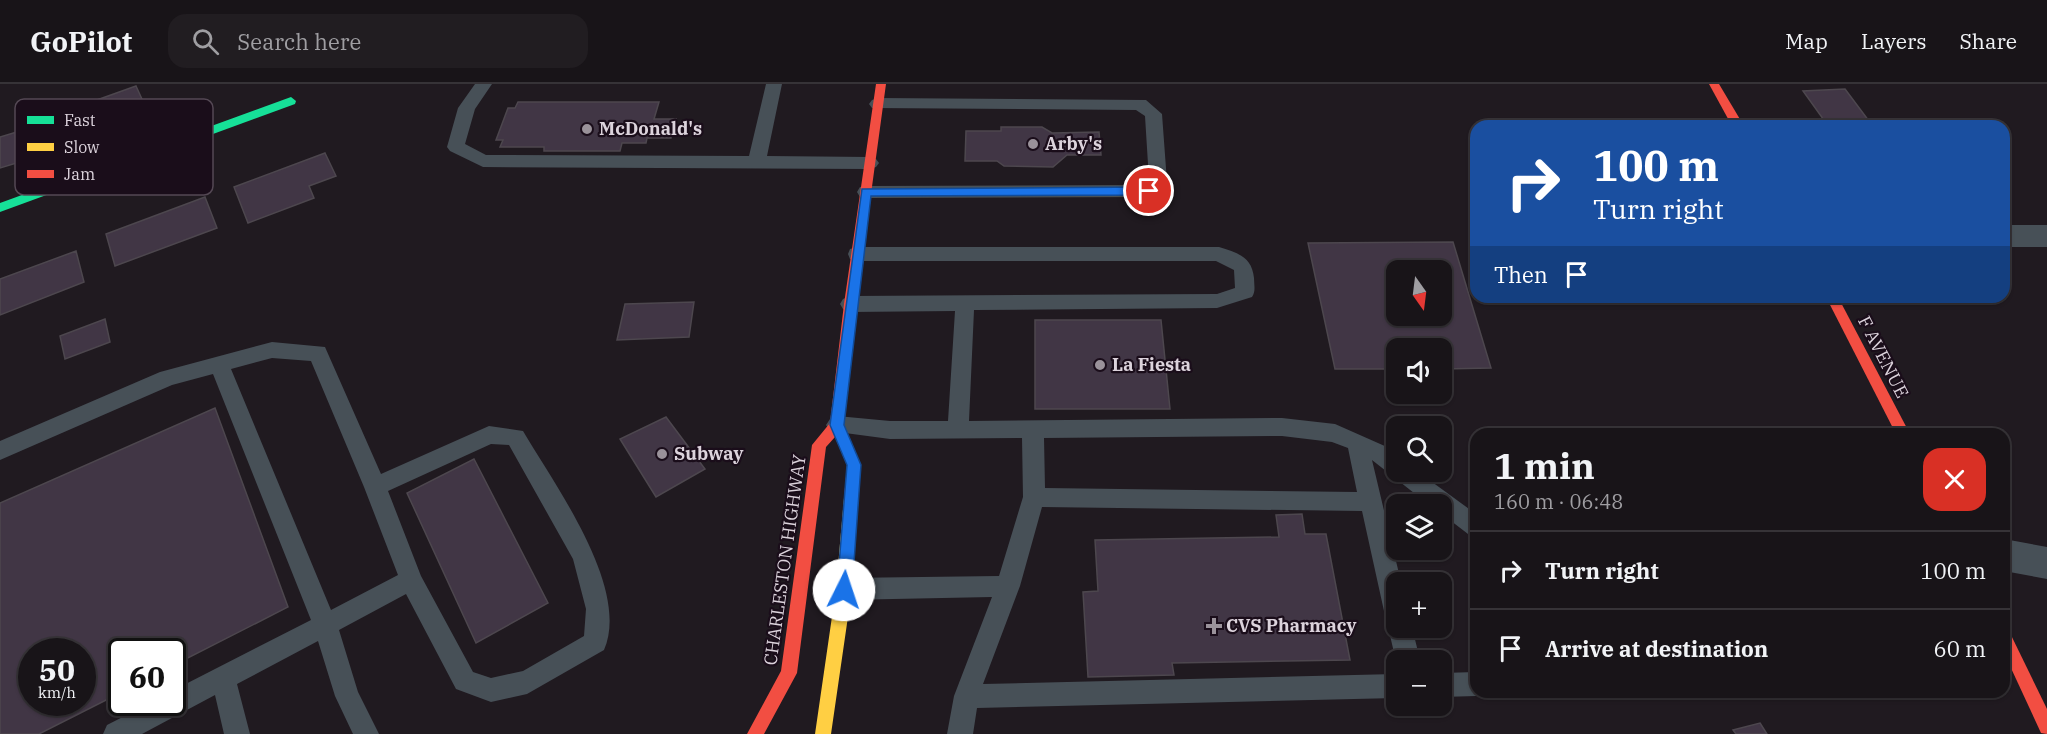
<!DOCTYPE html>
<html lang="en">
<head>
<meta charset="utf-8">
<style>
  body { margin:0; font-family:"IBM Plex Serif",serif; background:#211d21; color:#f1f3f6; height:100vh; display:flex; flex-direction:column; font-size:22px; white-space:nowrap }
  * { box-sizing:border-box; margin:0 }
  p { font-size:20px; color:#9f9ea2 }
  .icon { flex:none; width:33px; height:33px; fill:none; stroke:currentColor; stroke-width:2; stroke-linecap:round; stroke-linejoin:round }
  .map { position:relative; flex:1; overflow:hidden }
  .panel { position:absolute; left:1470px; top:344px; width:540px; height:270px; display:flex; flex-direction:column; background:#181418; border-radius:18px; box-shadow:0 2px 4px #0004,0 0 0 2px #363337 }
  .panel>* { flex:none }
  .banner { position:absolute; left:1470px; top:36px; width:540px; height:183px; border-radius:18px; box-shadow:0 2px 4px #0004,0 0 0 2px #363337; background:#1a4fa0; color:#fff; overflow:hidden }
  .needle { width:39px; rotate:166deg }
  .fabs { position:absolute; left:1386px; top:176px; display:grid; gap:12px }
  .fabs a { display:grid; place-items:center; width:66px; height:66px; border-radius:12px; background:#181418; box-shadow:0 2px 4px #0004,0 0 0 2px #363337; font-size:30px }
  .speed { position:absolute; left:18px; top:554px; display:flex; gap:12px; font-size:30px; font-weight:700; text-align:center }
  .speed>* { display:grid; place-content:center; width:78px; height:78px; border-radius:50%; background:#181418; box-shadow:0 2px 4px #0004,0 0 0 2px #363337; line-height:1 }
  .speed small { font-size:15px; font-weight:400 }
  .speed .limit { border:3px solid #111; border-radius:9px; background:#fff; color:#111 }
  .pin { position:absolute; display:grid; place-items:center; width:51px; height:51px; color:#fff; margin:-26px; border:3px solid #fff; border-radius:50%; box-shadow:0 2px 6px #0007 }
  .me { position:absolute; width:66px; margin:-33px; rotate:4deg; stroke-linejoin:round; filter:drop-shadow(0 0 4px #0008) }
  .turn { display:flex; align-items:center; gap:21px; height:126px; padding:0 24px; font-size:27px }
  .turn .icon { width:78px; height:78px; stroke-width:2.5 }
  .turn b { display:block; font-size:42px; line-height:51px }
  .then { display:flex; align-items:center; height:57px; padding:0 24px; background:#0003; gap:12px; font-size:22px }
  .round { display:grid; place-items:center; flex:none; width:63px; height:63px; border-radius:18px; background:#211d21 }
  .headline { display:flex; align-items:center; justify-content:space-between; height:102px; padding:0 24px }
  h1 { font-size:36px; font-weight:700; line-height:45px }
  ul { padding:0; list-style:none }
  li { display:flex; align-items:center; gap:18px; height:78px; padding:0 24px; border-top:2px solid #363337 }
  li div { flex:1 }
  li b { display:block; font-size:22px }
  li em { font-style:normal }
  header { display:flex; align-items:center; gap:36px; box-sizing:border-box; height:84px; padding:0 30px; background:#181418; border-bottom:2px solid #363337 }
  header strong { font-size:28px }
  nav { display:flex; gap:33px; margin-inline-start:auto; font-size:21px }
  .search { width:420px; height:54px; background:#211d21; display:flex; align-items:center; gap:15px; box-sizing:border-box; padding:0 21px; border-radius:18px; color:#9f9ea2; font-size:22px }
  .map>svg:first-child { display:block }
</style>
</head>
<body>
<header>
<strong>GoPilot</strong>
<div class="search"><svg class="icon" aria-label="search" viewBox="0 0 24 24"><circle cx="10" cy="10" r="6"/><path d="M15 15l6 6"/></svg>Search here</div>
<nav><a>Map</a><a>Layers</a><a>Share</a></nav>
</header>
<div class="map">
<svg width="2047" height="650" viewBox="0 0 2047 650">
  <rect width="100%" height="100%" fill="#201a20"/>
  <g fill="#413645" stroke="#4d474e" stroke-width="1.5" fill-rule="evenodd">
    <path d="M 136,2 L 147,26 L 61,57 L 52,32 Z"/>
    <path d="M 1845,5 L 1869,37 L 1826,39 L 1803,7 Z"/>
    <path d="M 518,18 L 659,18 L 654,35 L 676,35 L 671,54 L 647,54 L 646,59 L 622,59 L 620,67 L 544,67 L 544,63 L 500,63 L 503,56 L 496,56 L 508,24 L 515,24 Z"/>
    <path d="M 40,41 L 43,71 L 0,84 L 0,53 Z"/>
    <path d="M 1001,43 L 1042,43 L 1052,49 L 1099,48 L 1101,71 L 1067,71 L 1053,83 L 1004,82 L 997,77 L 965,77 L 966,47 L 1001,47 Z"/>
    <path d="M 325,69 L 336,92 L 309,102 L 314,114 L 248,139 L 234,103 Z"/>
    <path d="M 205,113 L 217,144 L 115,182 L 106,150 Z"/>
    <path d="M 1453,158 L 1491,284 L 1442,285 L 1442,264 L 1396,264 L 1396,285 L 1335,285 L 1308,159 ZM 1396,186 L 1442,186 L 1442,231 L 1396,231 Z"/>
    <path d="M 76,167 L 84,198 L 0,231 L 0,195 Z"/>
    <path d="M 694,218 L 689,253 L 617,256 L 625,220 Z"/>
    <path d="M 105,235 L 110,258 L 65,275 L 60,252 Z"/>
    <path d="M 1035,236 L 1161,236 L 1170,325 L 1035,325 Z"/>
    <path d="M 215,324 L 288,523 L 172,582 L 172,567 L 122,567 L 122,608 L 39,650 L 0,650 L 0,419 ZM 32,567 L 82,567 L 82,618 L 32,618 Z"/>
    <path d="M 666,333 L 705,385 L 656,413 L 620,355 Z"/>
    <path d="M 474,375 L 548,519 L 476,559 L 407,409 Z"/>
    <path d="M 1302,430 L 1305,450 L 1326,450 L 1350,576 L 1172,579 L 1174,591 L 1088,593 L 1083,508 L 1098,507 L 1095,456 L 1279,453 L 1276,431 Z"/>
    <path d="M 1760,639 L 1767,650 L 1736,650 L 1733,646 Z"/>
  </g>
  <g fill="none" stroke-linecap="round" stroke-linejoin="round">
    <g fill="#475057" fill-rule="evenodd">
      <path d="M 475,0 L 492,0 L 475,25 L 465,60 L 486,71 L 749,72 L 766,0 L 782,0 L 767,72 L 870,73 L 876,75 L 879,79 L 876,83 L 870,85 L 483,83 L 450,67 L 447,63 L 458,24 Z"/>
      <path d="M 878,14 L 1146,16 L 1162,30 L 1167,98 L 1155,112 L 1149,113 L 866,114 L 860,113 L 857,108 L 860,103 L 866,102 L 1144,101 L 1149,96 L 1145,32 L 1136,26 L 872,24 L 869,20 L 872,16 Z"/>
      <path d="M 857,163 L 1219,163 C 1238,169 1252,173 1254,194 C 1254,201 1256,207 1252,213 L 1217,224 L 974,226 L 969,337 L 1282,334 L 1335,340 L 1387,363 L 1396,371 L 1396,387 L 1417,387 L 1476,430 L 1476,453 L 1468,450 L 1442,430 L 1442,420 L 1428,420 L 1372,376 L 1401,498 L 1396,498 L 1396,543 L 1412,543 L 1420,576 L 1396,577 L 1388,543 L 1391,536 L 1388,535 L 1384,527 L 1362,427 L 1042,423 L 1020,502 L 983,600 L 1396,590 L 1396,614 L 977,624 L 973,650 L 947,650 L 954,612 L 992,513 L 844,516 L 836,513 L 832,505 L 836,497 L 844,494 L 999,492 L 1023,413 L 1022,354 L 890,355 L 830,347 L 826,341 L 830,335 L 837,332 L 890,337 L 948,337 L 955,227 L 850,228 L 843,225 L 840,220 L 843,215 L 850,212 L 1217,210 L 1235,204 L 1234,186 L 1216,177 L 857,177 L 850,175 L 848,170 L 850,165 ZM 1282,352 L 1332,358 L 1348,364 L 1357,408 L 1045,404 L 1044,354 Z"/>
      <path d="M 272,258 L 325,263 L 381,390 L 489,342 L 523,347 C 554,400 631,504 604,566 L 527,610 L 491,618 L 456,605 L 406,510 L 339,546 L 358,608 L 379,650 L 353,650 L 335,612 L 318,557 L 237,600 L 250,650 L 224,650 L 215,611 L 142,650 L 103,650 L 107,641 L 152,618 L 172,618 L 172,607 L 311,536 L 213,290 L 172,301 L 0,376 L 0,357 L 160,288 ZM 272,274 L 311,277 L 364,403 L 398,491 L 331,526 L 231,285 ZM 491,360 L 509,361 L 573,475 L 586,525 L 584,552 L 523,587 L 491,594 L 473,588 L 421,492 L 388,407 Z"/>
      <path d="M 1476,588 L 1476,608 L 1485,608 L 1476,612 L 1442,613 L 1442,589 Z"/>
    </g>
    <g fill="#475057" fill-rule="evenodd">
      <rect x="2004" y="141" width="43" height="22"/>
      <path d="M 2004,455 L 2047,463 L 2047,495 L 2004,487 Z"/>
    </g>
    <path fill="#16e098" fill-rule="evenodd" d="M 291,13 L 296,17 L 295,20 L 0,128 L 0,119 Z"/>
    <path fill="#ffcf43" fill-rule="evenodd" d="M 851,408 L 856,410 L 858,414 L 852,505 L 831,650 L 815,650 L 836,505 L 844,414 L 846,410 Z"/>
    <g fill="#f24e42" fill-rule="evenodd">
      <path d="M 876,0 L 886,0 L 856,220 L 844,341 L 861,381 L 858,414 L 856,418 L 851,420 L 846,418 L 844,414 L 847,381 L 835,353 L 826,363 L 797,589 L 764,650 L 747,650 L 781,587 L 812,361 L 830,339 L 844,220 Z"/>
      <path d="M 1709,0 L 1719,0 L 1744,42 L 1732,42 Z"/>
      <path d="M 1826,213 L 1838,213 L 1910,350 L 1896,350 Z"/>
      <path d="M 2004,545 L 2009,547 L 2047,625 L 2047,650 L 2041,649 L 2004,569 Z"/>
    </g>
  </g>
  <path fill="#1a73e8" stroke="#114b97" stroke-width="1.5" d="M 1149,103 L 1155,107 L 1149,111 L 871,112 L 844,341 L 861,381 L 852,506 L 850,510 L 844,512 L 839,510 L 837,506 L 847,381 L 830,341 L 862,105 Z"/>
  <g fill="#9a929a" stroke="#1a0d1a" stroke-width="2">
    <circle cx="587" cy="45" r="6"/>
    <circle cx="1033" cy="60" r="6"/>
    <circle cx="1100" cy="281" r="6"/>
    <circle cx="662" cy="370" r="6"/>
    <path d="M1211 533h6v6h6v6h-6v6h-6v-6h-6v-6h6z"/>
  </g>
  <g text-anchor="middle" stroke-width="4.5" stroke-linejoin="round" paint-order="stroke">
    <g font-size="18" font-weight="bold" fill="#dcd3dc" stroke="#1a0d1a" text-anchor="start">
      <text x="599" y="51">McDonald's</text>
      <text x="1045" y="66">Arby's</text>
      <text x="1112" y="287">La Fiesta</text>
      <text x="674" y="376">Subway</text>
      <text x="1226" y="548">CVS Pharmacy</text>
    </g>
    <g font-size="18" fill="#dcd3dc" stroke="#1a0d1a">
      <text transform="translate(1883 273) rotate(63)" y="6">F AVENUE</text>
      <text transform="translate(785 476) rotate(-82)" y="6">CHARLESTON HIGHWAY</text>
    </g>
  </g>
  <rect x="15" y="15" width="198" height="96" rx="9" fill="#1a0d1a" stroke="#544854" stroke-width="1.5"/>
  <rect x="27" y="32" width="27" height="8" fill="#16e098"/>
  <rect x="27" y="59" width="27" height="8" fill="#ffcf43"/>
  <rect x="27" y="86" width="27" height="8" fill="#f24e42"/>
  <g font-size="16" fill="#dcd3dc">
    <text x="64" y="42">Fast</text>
    <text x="64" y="69">Slow</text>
    <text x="64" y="96">Jam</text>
  </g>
</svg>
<div class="fabs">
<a><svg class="needle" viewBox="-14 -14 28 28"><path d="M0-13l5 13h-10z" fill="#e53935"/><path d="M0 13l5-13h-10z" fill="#9f9ea2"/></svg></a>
<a><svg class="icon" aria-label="sound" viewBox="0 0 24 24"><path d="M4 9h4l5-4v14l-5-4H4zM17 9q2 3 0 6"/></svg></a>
<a><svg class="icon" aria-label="search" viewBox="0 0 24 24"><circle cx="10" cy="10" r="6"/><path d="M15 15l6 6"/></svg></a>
<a><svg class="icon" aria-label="layers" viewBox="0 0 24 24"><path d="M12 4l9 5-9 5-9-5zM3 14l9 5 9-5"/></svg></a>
<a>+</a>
<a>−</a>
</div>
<div class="speed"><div>50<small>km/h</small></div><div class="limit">60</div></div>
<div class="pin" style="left:1149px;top:107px;background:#d93025"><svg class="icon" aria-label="arrive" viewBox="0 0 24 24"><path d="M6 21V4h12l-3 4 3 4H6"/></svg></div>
<svg class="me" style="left:844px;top:506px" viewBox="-20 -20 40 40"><circle r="19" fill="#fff"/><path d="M0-13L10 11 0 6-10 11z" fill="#1a73e8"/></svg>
<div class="banner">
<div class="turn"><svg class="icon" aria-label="right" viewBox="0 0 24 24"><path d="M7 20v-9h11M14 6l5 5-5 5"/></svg><div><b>100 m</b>Turn right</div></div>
<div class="then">Then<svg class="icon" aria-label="arrive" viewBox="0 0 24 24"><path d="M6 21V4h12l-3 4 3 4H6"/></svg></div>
</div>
<section class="panel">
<div class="headline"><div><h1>1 min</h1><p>160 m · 06:48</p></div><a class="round" style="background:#d93025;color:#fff"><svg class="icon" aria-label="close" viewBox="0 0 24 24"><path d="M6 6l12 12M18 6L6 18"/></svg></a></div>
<ul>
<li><svg class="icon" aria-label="right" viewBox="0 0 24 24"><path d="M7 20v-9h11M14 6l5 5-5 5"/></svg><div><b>Turn right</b></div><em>100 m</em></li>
<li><svg class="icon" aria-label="arrive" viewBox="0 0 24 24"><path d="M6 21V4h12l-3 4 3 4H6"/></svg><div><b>Arrive at destination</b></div><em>60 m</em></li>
</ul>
</section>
</div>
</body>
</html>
